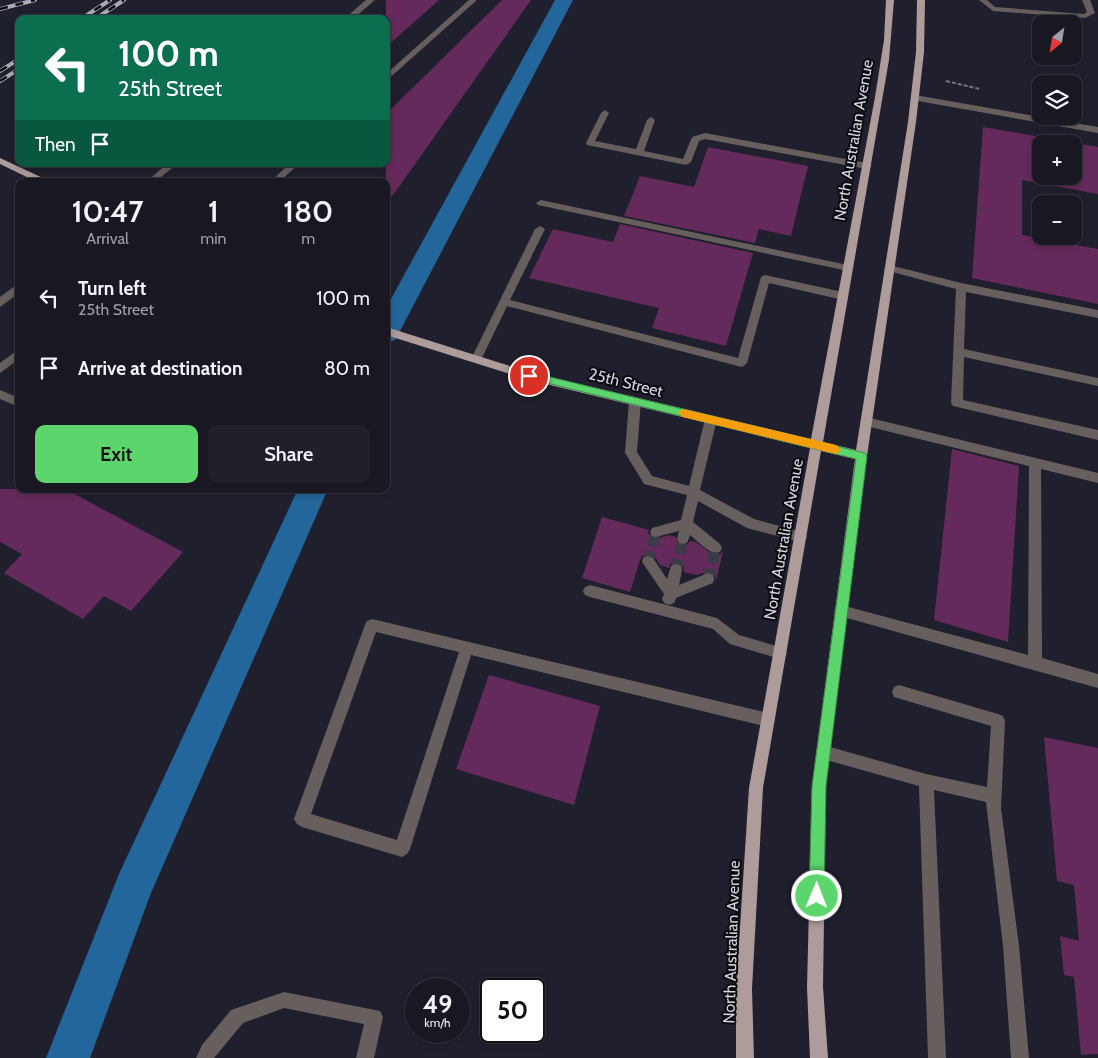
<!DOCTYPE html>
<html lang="en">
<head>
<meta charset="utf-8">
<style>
  body { margin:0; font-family:Cabin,sans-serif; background:#21202a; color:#f1f3f6; height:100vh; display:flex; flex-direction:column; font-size:19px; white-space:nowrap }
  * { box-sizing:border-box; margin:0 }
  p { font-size:16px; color:#9f9fa5 }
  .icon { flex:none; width:28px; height:28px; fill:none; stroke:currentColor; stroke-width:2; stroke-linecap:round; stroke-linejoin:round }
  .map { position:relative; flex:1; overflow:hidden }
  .drawer { position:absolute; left:15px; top:178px; width:375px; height:315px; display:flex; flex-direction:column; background:#181722; border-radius:10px; box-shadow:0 2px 8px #0003,0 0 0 1px #363640 }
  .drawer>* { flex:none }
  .hud { position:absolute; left:15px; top:15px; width:375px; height:152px; border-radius:10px; box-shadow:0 2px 8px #0003,0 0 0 1px #363640; background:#0b6e4f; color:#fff; overflow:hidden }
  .needle { width:32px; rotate:210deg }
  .tools { position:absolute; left:1032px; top:15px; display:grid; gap:10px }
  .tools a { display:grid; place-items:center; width:50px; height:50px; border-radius:10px; background:#181722; box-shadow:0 2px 8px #0003,0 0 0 1px #363640; font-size:25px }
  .speed { position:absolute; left:405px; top:978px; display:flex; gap:10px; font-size:25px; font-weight:700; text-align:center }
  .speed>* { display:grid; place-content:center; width:65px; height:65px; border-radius:50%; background:#181722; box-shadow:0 2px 8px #0003,0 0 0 1px #363640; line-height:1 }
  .speed small { font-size:12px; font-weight:400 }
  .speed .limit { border:2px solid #111; border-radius:8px; background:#fff; color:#111 }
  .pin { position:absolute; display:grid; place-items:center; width:42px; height:42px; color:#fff; margin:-21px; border:2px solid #fff; border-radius:50%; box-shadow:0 1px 5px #0007 }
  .me { position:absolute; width:55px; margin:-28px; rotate:1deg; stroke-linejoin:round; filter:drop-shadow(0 0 4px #0008) }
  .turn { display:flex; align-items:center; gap:18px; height:105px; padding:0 20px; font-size:22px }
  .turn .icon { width:65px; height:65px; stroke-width:2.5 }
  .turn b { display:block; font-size:35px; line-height:42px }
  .then { display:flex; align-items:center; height:48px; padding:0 20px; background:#0003; gap:10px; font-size:19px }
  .eta { display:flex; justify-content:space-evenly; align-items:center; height:85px; text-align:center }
  .eta b { font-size:30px; font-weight:600; line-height:35px }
  .cta { display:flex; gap:10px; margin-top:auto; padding:10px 20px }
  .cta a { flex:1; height:58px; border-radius:10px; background:#5cd56d; color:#111; font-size:20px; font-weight:600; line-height:58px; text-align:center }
  .cta a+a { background:#21202a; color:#f1f3f6 }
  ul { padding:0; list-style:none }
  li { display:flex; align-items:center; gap:15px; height:70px; padding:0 20px }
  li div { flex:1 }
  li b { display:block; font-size:19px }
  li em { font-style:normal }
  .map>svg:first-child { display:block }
</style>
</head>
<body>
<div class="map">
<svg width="1098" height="1058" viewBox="0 0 1098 1058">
  <rect width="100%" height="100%" fill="#201f2d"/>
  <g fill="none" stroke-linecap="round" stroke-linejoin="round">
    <g fill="#22669b" fill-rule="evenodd">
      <path d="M 555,0 L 573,0 L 399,333 L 395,340 L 386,343 L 386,308 Z"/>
      <path d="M 298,489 L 328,489 L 151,893 L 90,1058 L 46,1058 L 119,874 Z"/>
    </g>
  </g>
  <g fill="#642a5b" fill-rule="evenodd">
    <path d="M 386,0 L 439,0 L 386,47 Z"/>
    <path d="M 502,0 L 531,0 L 386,205 L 386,114 Z"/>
    <path d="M 983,127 L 1098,147 L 1098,194 L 1022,180 L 1022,235 L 1098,249 L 1098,304 L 972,278 ZM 1041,144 L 1074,144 L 1074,176 L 1041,176 Z"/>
    <path d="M 708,147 L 808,166 L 791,236 L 759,229 L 755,243 L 624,216 L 640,176 L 694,187 Z"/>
    <path d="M 620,224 L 753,253 L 726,346 L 652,328 L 659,308 L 529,278 L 553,229 L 613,242 Z"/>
    <path d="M 952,449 L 1019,466 L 1008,642 L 934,620 Z"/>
    <path d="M 0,489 L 65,489 L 183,552 L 131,611 L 104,596 L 83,619 L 4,573 L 22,554 L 0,542 Z"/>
    <path d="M 602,517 L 649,530 L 648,533 L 652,538 L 656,539 L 669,535 L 676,537 L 679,545 L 687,545 L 690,541 L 696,542 L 712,554 L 720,554 L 723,551 L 716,581 L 715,575 L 709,571 L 697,575 L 684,572 L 683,566 L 677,562 L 670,564 L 669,568 L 660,565 L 655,557 L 649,554 L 642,556 L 640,560 L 630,592 L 582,578 Z"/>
    <path d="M 489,675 L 600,706 L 574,805 L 456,769 Z"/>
    <path d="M 1044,737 L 1098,748 L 1098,1054 L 1081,1055 L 1074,977 L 1064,975 L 1060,936 L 1079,941 L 1074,885 L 1057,881 Z"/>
  </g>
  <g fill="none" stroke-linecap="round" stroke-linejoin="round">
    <g stroke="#3b3a48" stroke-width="11" stroke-dasharray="11 5.5" stroke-linecap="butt">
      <path d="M 648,562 L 656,532"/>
      <path d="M 676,570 L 683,539"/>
      <path d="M 708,579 L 716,548"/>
    </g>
    <path stroke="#777682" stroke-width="2" stroke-dasharray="4 2" stroke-linecap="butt" d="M 946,81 L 980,89"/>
    <g fill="#675e5e" fill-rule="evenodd">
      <path d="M 366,0 L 375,0 L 353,19 L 344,19 Z"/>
      <path d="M 469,0 L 477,0 L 386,81 L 386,74 Z"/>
      <path d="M 979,0 L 987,0 L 995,7 L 1084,14 L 1087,12 L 1082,0 L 1090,0 L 1095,13 L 1085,18 L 993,11 Z"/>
      <path d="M 915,95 L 1098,127 L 1098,133 L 912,100 L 911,98 Z"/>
      <path d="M 605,110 L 609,113 L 595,141 L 636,149 L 647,120 L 651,117 L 655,120 L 644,151 L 683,159 L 692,137 L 705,133 L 867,163 L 872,166 L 867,169 L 705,139 L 699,141 L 691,162 L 686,165 L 587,145 L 586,143 L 601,113 Z"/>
      <path d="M 167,164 L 177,164 L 156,181 L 147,181 Z"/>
      <path d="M 289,164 L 299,164 L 280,181 L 271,181 Z"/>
      <path d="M 541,200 L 848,265 L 853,268 L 848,271 L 538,205 L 536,203 Z"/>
      <path d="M 540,226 L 545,229 L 510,300 L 738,358 L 761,277 L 765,275 L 843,292 L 848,296 L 843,300 L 769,283 L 747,363 L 742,367 L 507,306 L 480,362 L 472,362 L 471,359 L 535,229 Z"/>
      <path d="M 889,265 L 961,283 L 1098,310 L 1098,318 L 966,292 L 964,349 L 1098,378 L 1098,386 L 964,357 L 963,400 L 1098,430 L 1098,440 L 953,406 L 951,403 L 956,289 L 885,270 L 884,268 Z"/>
      <path d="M 19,283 L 19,293 L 0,307 L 0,297 Z"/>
      <path d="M 19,349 L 19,359 L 0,373 L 0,363 Z"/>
      <path d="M 0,390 L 19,398 L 19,407 L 0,399 Z"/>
      <path d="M 635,397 L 641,401 L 637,452 L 652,476 L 689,486 L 705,419 L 707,416 L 715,416 L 717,419 L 700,490 L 754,519 L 805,533 L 807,537 L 805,541 L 801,542 L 747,528 L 698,501 L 693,522 L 720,544 L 722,548 L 720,552 C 710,556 698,541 690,535 L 687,543 L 683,544 L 679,543 L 677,539 L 679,531 L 656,537 L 652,536 L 650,532 L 652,528 L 681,520 L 687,495 L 644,484 L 627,456 L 625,453 L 629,401 Z"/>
      <path d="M 866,417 L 1098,473 L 1098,483 L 1041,469 L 1042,658 L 1098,674 L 1098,688 L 836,615 L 834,611 L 836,607 L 841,605 L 1028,655 L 1029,466 L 862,425 L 860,422 L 862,419 Z"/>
      <path d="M 648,556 L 653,558 L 667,579 L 671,566 L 676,564 L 681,566 L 682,570 L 679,585 L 708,573 L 713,575 L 714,579 L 713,583 L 676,598 L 674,603 L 669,605 L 664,603 L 662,599 L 664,594 L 642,562 L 643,558 Z"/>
      <path d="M 590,585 L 717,618 L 739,635 L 780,647 L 785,648 L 787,653 L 785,658 L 780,659 L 730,644 L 713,629 L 590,597 L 585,595 L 583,591 L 585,587 Z"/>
      <path d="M 372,619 L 768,713 L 773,715 L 775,720 L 773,725 L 768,727 L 471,655 L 410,849 L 407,854 L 402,857 L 302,827 L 297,824 L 294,819 L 365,625 L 367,621 ZM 376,632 L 459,652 L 397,840 L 311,814 Z"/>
      <path d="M 899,685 L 998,714 L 1003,716 L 1005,721 L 1001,808 L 1019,946 L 1029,1058 L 1011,1058 L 1003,946 L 986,802 L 934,790 L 946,1058 L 928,1058 L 919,786 L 823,759 L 818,757 L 816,752 L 818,747 L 823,745 L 926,774 L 987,787 L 991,726 L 894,697 L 892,692 L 894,687 Z"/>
      <path d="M 284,992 L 380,1011 L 383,1017 L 374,1058 L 356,1058 L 364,1024 L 284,1008 L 243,1023 L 214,1058 L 196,1058 L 202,1045 L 231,1010 Z"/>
    </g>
    <g fill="#ae9c9a" fill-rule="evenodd">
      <path d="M 886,0 L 894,0 L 889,60 L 823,442 L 856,450 L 908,122 L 916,52 L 917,0 L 925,0 L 924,52 L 916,122 L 867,456 L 826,786 L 823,987 L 828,1058 L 810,1058 L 807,987 L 812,786 L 855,459 L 821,451 L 763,788 L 752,989 L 754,1058 L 736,1058 L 736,989 L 749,788 L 810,448 L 529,380 L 386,335 L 386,327 L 529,372 L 811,439 L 875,97 L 884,40 Z"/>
      <path d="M 0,158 L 45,179 L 47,181 L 35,181 L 0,164 Z"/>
    </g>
    <g stroke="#ababb5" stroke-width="4">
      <g id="rail">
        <path d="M 0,9 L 35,0"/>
        <path d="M 81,19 L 110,0"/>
        <path d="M 95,19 L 124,0"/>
        <path d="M 0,71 L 19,59"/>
        <path d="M 0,81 L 19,69"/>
      </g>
    </g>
    <use href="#rail" stroke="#0a0a10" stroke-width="2.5" stroke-dasharray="8" stroke-linecap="butt"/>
  </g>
  <path fill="#5cd56d" stroke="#3c8a47" d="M 529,372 L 865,453 L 867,456 L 826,786 L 824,896 L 822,901 L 817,903 L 811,901 L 809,896 L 812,786 L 856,459 L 526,378 L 526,373 Z"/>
  <path fill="#f59e0b" d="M 683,409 L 836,445 L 841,450 L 836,454 L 683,417 L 678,413 Z"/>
  <g text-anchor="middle" stroke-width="4" stroke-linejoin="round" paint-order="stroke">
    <g font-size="16" fill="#d6d6df" stroke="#0a0a10">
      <text transform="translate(853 140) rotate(-80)" y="6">North Australian Avenue</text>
      <text transform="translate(626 382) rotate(14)" y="6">25th Street</text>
      <text transform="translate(783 539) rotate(-80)" y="6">North Australian Avenue</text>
      <text transform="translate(731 942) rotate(-88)" y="6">North Australian Avenue</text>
    </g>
  </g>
</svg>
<div class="tools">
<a><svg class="needle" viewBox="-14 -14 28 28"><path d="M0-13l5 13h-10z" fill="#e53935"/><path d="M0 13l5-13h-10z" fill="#9f9fa5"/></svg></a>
<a><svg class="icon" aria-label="layers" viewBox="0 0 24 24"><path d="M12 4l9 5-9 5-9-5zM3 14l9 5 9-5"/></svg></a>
<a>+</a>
<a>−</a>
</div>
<div class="speed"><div>49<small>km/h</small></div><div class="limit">50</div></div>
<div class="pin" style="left:529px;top:376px;background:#d93025"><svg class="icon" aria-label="arrive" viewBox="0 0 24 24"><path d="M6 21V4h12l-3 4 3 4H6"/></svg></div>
<svg class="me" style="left:817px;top:896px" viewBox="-20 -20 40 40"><circle r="17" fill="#5cd56d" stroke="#fff" stroke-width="3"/><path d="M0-11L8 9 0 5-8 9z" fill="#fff"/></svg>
<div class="hud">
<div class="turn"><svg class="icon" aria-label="left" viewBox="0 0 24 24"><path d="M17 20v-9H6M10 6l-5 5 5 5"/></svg><div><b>100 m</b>25th Street</div></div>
<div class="then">Then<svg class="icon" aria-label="arrive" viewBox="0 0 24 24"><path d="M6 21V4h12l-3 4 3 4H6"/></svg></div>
</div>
<section class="drawer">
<div class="eta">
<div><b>10:47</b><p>Arrival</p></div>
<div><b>1</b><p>min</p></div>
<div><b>180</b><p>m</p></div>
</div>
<ul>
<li><svg class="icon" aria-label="left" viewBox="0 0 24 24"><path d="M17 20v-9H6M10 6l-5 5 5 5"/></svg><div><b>Turn left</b><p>25th Street</p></div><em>100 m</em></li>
<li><svg class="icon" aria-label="arrive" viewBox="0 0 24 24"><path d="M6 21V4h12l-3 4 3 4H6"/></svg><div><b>Arrive at destination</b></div><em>80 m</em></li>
</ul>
<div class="cta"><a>Exit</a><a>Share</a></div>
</section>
</div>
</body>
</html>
